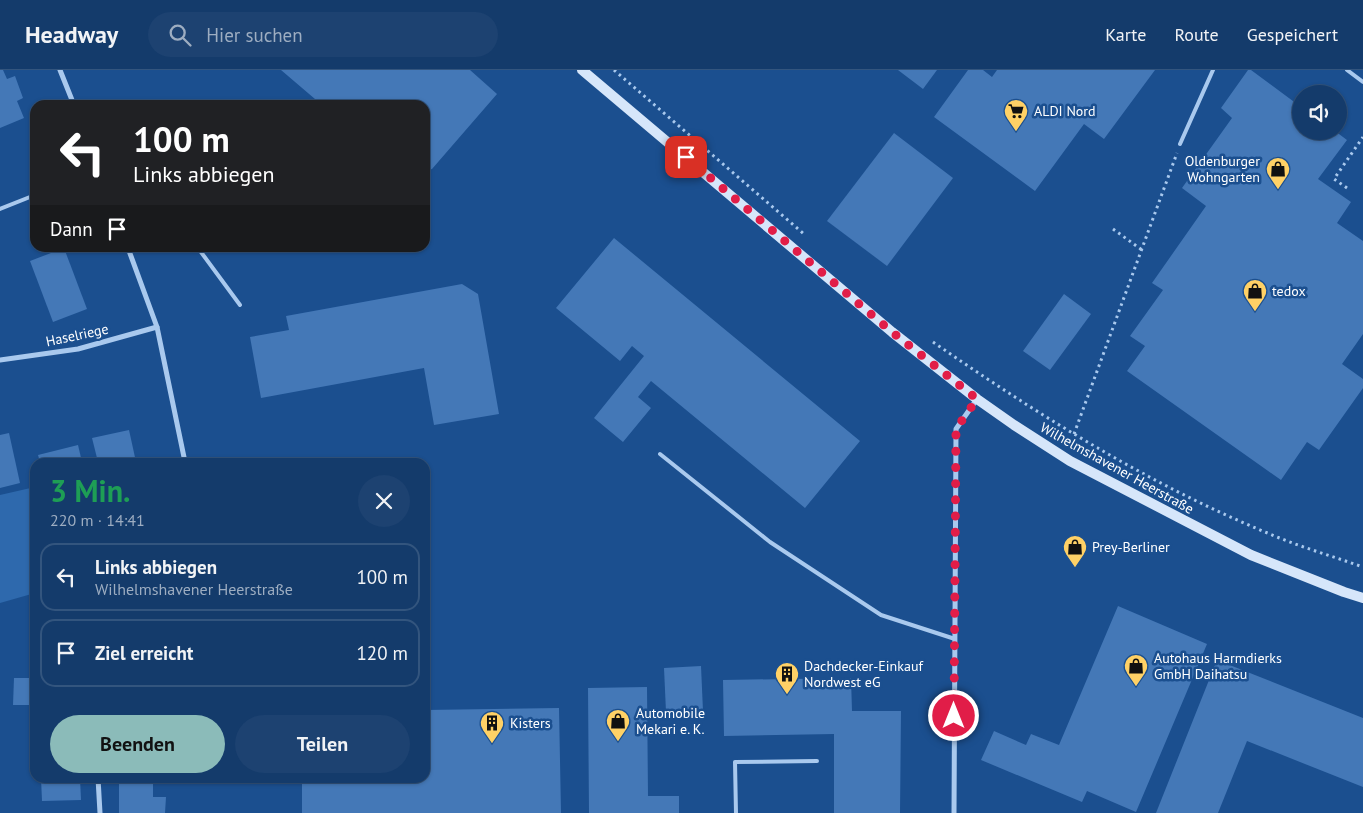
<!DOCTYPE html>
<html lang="de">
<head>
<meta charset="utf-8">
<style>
  body { margin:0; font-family:"PT Sans",sans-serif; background:#1d4271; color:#f1f3f6; height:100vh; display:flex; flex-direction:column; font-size:19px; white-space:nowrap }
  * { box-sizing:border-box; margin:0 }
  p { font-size:16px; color:#9dadc1 }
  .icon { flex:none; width:28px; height:28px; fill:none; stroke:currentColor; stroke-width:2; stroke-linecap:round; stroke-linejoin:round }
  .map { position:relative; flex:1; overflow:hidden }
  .sheet { position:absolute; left:30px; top:388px; width:400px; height:325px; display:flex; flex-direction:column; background:#143b6b; border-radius:15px; box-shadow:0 1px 4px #0004,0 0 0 1px #33557e }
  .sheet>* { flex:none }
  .top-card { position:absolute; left:30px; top:30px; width:400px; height:152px; border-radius:15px; box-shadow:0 1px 4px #0004,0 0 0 1px #33557e; background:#202124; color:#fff; overflow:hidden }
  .tools { position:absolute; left:1292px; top:15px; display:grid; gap:10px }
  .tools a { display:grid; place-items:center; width:55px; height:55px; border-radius:50%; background:#143b6b; box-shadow:0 1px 4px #0004,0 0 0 1px #33557e; font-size:25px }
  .pin { position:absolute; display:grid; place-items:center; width:42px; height:42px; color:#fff; margin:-21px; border-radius:10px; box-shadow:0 2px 8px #0006 }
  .me { position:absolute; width:55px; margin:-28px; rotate:0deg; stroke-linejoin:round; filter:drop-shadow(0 0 4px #0008) }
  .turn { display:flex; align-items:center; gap:18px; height:105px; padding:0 20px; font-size:22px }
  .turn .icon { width:65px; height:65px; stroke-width:2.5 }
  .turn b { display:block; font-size:35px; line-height:42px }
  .then { display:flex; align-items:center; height:48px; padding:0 20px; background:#0003; gap:10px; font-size:19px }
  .round { display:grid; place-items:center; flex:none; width:52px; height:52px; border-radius:26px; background:#1d4271 }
  .headline { display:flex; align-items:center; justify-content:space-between; height:85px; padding:0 20px }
  h1 { font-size:30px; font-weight:700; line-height:38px; color:#1e9e55 }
  .button { display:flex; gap:10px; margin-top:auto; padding:10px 20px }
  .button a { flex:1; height:58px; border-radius:30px; background:#8bbbb9; color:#111; font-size:20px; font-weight:700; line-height:58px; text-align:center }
  .button a+a { background:#1d4271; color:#f1f3f6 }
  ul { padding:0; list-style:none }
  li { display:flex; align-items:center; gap:15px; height:68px; margin:0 10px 8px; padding:0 10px; border:2px solid #33557e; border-radius:15px }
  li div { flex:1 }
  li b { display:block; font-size:19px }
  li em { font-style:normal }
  header { display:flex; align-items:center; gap:30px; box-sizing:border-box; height:70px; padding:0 25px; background:#143b6b; border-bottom:1px solid #33557e }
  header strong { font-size:24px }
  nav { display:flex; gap:28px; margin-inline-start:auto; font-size:18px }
  .search { width:350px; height:45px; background:#1d4271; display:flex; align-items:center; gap:12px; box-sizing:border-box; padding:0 18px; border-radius:28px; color:#9dadc1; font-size:19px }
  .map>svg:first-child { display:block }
</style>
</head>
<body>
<header>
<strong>Headway</strong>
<div class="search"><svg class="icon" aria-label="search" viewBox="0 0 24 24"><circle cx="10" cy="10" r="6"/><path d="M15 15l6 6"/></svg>Hier suchen</div>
<nav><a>Karte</a><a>Route</a><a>Gespeichert</a></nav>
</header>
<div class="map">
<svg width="1363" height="743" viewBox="0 0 1363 743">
  <rect width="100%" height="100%" fill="#1b4f8f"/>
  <path fill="#2e69ad" d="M 35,417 L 35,523 L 0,533 L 0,425 Z"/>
  <g fill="#4478b7">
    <path d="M 0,0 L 3,0 L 7,9 L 15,6 L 23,28 L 17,31 L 24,48 L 0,58 Z"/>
    <path d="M 281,0 L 470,0 L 497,24 L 432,99 L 425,101 L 425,35 L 322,35 Z"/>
    <path d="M 898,0 L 937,0 L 923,19 Z"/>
    <path d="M 968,0 L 983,0 L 992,7 L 997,0 L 1155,0 L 1104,69 L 1084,54 L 1035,121 L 934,47 Z"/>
    <path d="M 1248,0 L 1251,0 L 1301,37 L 1301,61 L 1335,61 L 1347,70 L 1318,109 L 1351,132 L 1337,153 L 1363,171 L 1363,264 L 1342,294 L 1363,309 L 1363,318 L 1319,380 L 1307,372 L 1281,410 L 1127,301 L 1145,276 L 1130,266 L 1163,220 L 1152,213 L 1206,136 L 1182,118 L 1232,48 L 1221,38 Z"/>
    <path d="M 894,63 L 953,108 L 887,196 L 827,151 Z"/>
    <path d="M 614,168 L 860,371 L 805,438 L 651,311 L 638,327 L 651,338 L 623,372 L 594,348 L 644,286 L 632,276 L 620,291 L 556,238 Z"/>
    <path d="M 64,178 L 87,239 L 53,252 L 30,191 Z"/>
    <path d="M 462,214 L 478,224 L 499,344 L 434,355 L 424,298 L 261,328 L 250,267 L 289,260 L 286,246 Z"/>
    <path d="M 1064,224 L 1091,244 L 1050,300 L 1023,281 Z"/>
    <path d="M 129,360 L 136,392 L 98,392 L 92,368 Z"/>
    <path d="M 9,363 L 20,413 L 0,418 L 0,365 Z"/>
    <path d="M 78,375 L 82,392 L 40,392 L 38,385 Z"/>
    <path d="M 1118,536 L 1207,574 L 1136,742 L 1087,721 L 1082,732 L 981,690 L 994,661 L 1026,675 L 1031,664 L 1059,675 Z"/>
    <path d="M 1217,590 L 1363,648 L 1363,717 L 1247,671 L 1218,743 L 1156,743 Z"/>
    <path d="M 701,596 L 703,641 L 666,642 L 664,598 Z"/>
    <path d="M 14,608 L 35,608 L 35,635 L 13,635 Z"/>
    <path d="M 851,608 L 852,641 L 901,641 L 900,743 L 834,743 L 834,664 L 724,666 L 723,610 Z"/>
    <path d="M 647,617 L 648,726 L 679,726 L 679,743 L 589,743 L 588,618 Z"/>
    <path d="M 559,638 L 561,743 L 302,743 L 302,708 L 425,708 L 425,640 Z"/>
    <path d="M 41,708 L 80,708 L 81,730 L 42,731 Z"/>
    <path d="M 153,713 L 153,727 L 166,727 L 165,743 L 119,743 L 119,714 Z"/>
  </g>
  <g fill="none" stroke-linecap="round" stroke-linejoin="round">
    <g stroke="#a9c9ee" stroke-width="3" stroke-dasharray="2.5 4" stroke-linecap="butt">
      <path d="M 614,0 L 804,164"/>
      <path d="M 1347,118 L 1334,109 L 1363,67"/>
      <path d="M 1113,159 L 1142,180"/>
      <path d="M 933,272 C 1040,346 1150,415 1270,464 C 1300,477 1332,486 1363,497"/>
      <path d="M 1074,364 L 1177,83"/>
    </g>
    <g stroke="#a9c9ee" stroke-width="4">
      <path d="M 1347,0 L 1363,12"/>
      <path d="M 1180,74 L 1213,0"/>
      <path d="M 0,139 L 35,125"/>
      <path d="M 198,178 L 240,235"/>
      <path d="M 660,384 L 770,472 L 881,545 L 955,569"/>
      <path d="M 736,743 L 735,692 L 817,691"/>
    </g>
    <g stroke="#a9c9ee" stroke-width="5">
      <path d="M 60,0 L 74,35"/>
      <path d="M 157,257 L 185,392"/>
      <path d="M 0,290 L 78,279 L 157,257 L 128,178"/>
      <path d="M 98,708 L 100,743"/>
      <path d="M 954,743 L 956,359 L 977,329"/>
    </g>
    <path stroke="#d6e6fa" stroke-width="10" d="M 582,0 L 892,262 L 977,329 L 1014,355 L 1070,391 L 1251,485 L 1344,522 L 1363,528"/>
  </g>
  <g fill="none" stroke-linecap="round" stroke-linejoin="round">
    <path stroke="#e11d48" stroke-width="9" stroke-dasharray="0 16.2" d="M 686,87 L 892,262 L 977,329 L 956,359 L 954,646"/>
  </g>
  <defs>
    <g id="supermarket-pin" transform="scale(1.25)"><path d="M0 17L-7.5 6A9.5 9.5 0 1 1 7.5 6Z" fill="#ffd166" stroke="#1b4f8f"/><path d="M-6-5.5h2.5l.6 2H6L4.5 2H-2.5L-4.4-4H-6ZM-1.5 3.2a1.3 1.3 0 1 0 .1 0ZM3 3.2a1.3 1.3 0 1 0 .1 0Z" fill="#111"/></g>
    <g id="shop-pin" transform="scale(1.25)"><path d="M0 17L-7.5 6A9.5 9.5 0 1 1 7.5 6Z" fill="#ffd166" stroke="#1b4f8f"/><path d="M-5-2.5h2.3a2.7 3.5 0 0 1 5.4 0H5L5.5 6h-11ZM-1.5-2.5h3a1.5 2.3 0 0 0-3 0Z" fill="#111"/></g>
    <g id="building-pin" transform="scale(1.25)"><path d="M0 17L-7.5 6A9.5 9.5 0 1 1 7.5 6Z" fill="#ffd166" stroke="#1b4f8f"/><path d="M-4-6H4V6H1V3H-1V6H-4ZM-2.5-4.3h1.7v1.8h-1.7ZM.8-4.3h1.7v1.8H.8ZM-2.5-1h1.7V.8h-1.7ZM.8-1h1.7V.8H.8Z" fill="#111"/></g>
  </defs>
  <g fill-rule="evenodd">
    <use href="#supermarket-pin" x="1016" y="41"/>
    <use href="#shop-pin" x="1278" y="99"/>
    <use href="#shop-pin" x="1255" y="221"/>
    <use href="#shop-pin" x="1075" y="477"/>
    <use href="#shop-pin" x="1136" y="596"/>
    <use href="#building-pin" x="787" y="604"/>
    <use href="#shop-pin" x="618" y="651"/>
    <use href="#building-pin" x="492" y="653"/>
  </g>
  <g text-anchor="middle" stroke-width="5" stroke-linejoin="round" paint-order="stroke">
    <g font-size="14" fill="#fff" stroke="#1b4f8f" text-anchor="start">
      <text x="1034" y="46">ALDI Nord</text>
      <text x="1260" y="96" text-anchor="end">Oldenburger<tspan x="1260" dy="16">Wohngarten</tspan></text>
      <text x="1272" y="226">tedox</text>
      <text x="1092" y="482">Prey-Berliner</text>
      <text x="1154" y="593">Autohaus Harmdierks<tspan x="1154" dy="16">GmbH Daihatsu</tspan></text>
      <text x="804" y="601">Dachdecker-Einkauf<tspan x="804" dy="16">Nordwest eG</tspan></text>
      <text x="636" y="648">Automobile<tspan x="636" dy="16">Mekari e. K.</tspan></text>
      <text x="510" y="658">Kisters</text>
    </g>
    <g font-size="14" fill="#fff" stroke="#1b4f8f">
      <text transform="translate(77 265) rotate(-12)" y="5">Haselriege</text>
      <text transform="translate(1117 398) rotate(29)" y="5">Wilhelmshavener Heerstraße</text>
    </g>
  </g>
</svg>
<div class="tools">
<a><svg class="icon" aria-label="sound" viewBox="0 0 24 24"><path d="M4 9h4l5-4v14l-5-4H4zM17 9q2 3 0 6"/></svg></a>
</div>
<div class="pin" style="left:686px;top:87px;background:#d93025"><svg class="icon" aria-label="arrive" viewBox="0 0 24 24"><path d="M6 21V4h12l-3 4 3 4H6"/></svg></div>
<svg class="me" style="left:954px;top:646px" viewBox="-20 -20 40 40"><circle r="17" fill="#e11d48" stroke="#fff" stroke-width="3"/><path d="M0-11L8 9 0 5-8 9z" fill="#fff"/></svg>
<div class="top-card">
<div class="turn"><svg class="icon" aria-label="left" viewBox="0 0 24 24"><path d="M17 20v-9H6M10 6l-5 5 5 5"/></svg><div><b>100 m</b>Links abbiegen</div></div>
<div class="then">Dann<svg class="icon" aria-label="arrive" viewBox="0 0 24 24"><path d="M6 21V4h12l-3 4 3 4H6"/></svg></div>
</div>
<section class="sheet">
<div class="headline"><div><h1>3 Min.</h1><p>220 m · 14:41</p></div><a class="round"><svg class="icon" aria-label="close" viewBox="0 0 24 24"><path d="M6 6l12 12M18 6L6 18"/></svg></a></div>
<ul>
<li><svg class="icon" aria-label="left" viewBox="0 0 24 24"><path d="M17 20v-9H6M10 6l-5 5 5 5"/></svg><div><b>Links abbiegen</b><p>Wilhelmshavener Heerstraße</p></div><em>100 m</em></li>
<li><svg class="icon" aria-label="arrive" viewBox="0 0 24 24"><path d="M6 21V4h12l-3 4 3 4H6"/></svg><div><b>Ziel erreicht</b></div><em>120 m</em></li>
</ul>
<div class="button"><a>Beenden</a><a>Teilen</a></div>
</section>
</div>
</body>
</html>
